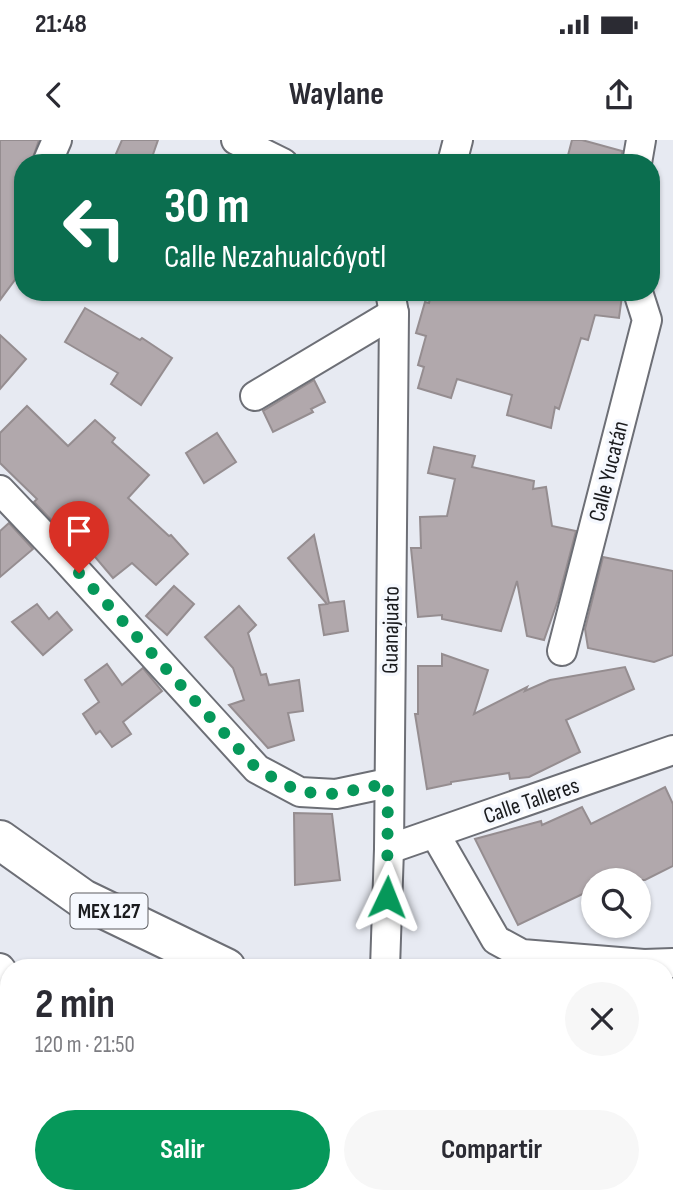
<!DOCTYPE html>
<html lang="es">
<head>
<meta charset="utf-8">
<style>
  body { margin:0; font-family:"Sofia Sans Condensed",sans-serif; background:#f7f7f7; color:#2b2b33; height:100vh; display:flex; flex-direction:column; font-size:26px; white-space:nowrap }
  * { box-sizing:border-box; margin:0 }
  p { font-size:23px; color:#7c7c81 }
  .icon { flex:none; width:38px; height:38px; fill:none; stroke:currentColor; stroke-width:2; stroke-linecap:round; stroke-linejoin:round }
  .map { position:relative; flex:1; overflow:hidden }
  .details { position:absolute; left:0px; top:819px; width:674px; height:245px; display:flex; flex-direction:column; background:#fff; border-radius:28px 28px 0 0; box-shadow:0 2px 5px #0004 }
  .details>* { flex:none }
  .banner { position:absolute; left:14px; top:14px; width:646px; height:147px; border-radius:28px; box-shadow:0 2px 5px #0004; background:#0b6e4f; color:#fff; overflow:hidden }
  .controls { position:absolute; left:581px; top:728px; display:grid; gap:14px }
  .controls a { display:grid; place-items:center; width:70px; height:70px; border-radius:50%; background:#fff; box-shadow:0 2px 5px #0004; font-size:35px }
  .pin { position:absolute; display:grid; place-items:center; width:60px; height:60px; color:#fff; margin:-72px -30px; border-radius:50% 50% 50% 0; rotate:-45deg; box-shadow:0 0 7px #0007 }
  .pin .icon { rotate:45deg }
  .me { position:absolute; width:77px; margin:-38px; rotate:2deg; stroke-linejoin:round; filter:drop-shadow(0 0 5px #0008) }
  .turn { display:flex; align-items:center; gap:24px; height:147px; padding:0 35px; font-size:32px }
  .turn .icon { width:91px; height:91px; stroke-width:2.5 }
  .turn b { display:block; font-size:49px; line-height:60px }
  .round { display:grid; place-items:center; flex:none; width:74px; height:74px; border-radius:37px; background:#f7f7f7 }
  .headline { display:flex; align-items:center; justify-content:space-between; height:119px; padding:0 35px }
  h1 { font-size:42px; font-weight:700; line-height:52px }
  .button { display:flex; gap:14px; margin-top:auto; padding:14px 35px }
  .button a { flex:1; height:80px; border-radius:42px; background:#06985a; color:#fff; font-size:28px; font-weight:700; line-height:80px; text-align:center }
  .button a+a { background:#f7f7f7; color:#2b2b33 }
  .status { display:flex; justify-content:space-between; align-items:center; height:49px; padding:0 35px; background:#fff; direction:ltr }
  .status svg { height:19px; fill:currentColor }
  header { display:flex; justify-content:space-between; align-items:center; height:91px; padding:0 35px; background:#fff; font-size:32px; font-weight:700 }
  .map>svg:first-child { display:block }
</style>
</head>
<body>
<div class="status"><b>21:48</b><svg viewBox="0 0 49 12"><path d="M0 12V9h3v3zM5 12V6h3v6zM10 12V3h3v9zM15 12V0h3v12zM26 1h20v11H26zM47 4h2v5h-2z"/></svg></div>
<header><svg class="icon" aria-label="back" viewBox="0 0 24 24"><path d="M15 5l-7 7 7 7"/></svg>Waylane<svg class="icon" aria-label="share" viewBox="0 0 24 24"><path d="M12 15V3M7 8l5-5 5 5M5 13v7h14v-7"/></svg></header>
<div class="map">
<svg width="673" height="1064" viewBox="0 0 673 1064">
  <rect width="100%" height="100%" fill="#e7eaf2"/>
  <g fill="#b1a8ac" stroke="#958d90" stroke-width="2">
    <path d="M 0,0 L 39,0 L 31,23 L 23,23 L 23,129 L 0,160 Z"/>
    <path d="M 122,0 L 158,0 L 150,23 L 112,23 Z"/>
    <path d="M 572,0 L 582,0 L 622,11 L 621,23 L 566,23 Z"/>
    <path d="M 432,152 L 622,152 L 622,156 L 619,178 L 595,175 L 588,200 L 581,198 L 559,269 L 555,267 L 551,288 L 507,275 L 512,255 L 457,239 L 451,258 L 418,248 L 424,227 L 418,225 L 426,196 L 416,193 L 425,162 L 429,163 Z"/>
    <path d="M 85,168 L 140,200 L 142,198 L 172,218 L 141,265 L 111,244 L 118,233 L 65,202 Z"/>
    <path d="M 0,195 L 26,219 L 0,249 Z"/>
    <path d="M 314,240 L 325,262 L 311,269 L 313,272 L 273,292 L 263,271 Z"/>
    <path d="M 27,266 L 68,306 L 95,280 L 115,298 L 112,302 L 149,335 L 128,358 L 169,396 L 171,395 L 188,414 L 156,445 L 132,423 L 113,438 L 74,392 L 65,394 L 34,362 L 37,359 L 0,323 L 0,293 Z"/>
    <path d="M 217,293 L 236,322 L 204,343 L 186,313 Z"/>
    <path d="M 434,307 L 475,316 L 472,327 L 534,341 L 533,349 L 546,347 L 552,386 L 576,391 L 558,460 L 544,500 L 527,496 L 517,441 L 501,491 L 442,479 L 442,475 L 418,477 L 411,408 L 421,408 L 420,377 L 447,376 L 455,339 L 428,333 Z"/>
    <path d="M 9,383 L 33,409 L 0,437 L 0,391 Z"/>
    <path d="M 314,395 L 329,463 L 344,461 L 348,491 L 324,495 L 319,465 L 327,464 L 288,418 Z"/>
    <path d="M 603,417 L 673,431 L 673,515 L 654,522 L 588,508 L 585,489 Z"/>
    <path d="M 174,446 L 194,464 L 167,495 L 146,476 Z"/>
    <path d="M 37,464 L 49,479 L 57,472 L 72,490 L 43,515 L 12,482 Z"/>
    <path d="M 239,466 L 256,485 L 248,493 L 261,535 L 266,534 L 269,545 L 299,540 L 303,571 L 288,573 L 294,600 L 268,608 L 229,565 L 244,560 L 233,528 L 205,497 Z"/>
    <path d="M 442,514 L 488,530 L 474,574 L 527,547 L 525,551 L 550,540 L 625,527 L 634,549 L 566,580 L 580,612 L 529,637 L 510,639 L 509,633 L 451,642 L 451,644 L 427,649 L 415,574 L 418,574 L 418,526 L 442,526 Z"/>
    <path d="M 107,524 L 122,545 L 143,528 L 162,551 L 123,582 L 131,594 L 112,607 L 100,591 L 96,594 L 83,574 L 99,562 L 85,540 Z"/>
    <path d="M 665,647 L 673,664 L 673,726 L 645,740 L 593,740 L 593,749 L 518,785 L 475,699 L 541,681 L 542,685 L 582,667 L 591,684 Z"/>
    <path d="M 294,673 L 332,674 L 340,740 L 295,745 Z"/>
  </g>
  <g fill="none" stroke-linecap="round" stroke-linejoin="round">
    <g stroke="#6d6f76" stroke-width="32">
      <g id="minor">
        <path d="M 236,0 L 283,23"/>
        <path d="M 47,23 L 57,0"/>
        <path d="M 452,23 L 458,0"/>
        <path d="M 637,23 L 641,0"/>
        <path d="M 255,256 L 394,173"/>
        <path d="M 0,350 L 61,414 L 257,629 L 300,652 L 336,654 L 388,643"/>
        <path d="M 562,511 L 647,180 L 638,152"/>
        <path d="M 435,694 L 496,800 L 522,814 L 644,824 L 673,823"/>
        <path d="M 389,709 L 673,610"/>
        <path d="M 0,828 L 9,840"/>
        <path d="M 385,828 L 389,709 L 394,173 L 390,152"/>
        <path d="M 174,1055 L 183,1064"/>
        <path d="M 589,1064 L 601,1055"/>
      </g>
    </g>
    <g stroke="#6d6f76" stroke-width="42">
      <path id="secondary" d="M 388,1055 L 388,1064"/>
    </g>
    <g stroke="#6d6f76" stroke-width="42">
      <g id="primary">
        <path d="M 0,700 L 83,759 L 226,828"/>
        <path d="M 665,898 L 673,897"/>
      </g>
    </g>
    <use href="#minor" stroke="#fff" stroke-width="28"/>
    <use href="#secondary" stroke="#fff" stroke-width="38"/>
    <use href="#primary" stroke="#fff" stroke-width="38"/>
  </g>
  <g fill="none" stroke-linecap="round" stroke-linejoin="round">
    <path stroke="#06985a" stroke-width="12" stroke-dasharray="0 21.6" d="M 79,433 L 257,629 L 300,652 L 336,654 L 388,643 L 387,757"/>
  </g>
  <g text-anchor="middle" stroke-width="7" stroke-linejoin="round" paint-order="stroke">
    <rect fill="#f5f8fe" stroke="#5c5d61" stroke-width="2" x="70.5" y="753.5" width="77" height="35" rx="5"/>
    <g font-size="21" font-weight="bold" fill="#1a1b1e">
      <text x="109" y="778">MEX 127</text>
    </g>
    <g font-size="23" fill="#1a1b1e" stroke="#f5f8fe">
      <text transform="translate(608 331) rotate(-76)" y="8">Calle Yucatán</text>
      <text transform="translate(390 490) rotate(-89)" y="8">Guanajuato</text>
      <text transform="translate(531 660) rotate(-19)" y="8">Calle Talleres</text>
    </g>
  </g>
</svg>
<div class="controls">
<a><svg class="icon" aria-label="search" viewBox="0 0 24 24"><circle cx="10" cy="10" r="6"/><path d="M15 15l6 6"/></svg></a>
</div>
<div class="pin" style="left:79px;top:433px;background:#d93025"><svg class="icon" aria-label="arrive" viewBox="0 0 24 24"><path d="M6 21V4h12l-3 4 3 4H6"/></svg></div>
<svg class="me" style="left:387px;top:757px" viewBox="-20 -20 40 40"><path d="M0-17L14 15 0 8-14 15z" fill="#06985a" stroke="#fff" stroke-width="4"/></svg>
<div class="banner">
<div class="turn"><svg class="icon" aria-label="left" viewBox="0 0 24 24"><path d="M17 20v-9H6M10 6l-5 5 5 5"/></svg><div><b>30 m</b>Calle Nezahualcóyotl</div></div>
</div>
<section class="details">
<div class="headline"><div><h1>2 min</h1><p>120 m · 21:50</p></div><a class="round"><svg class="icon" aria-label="close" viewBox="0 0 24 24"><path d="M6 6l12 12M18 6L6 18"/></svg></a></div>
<div class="button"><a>Salir</a><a>Compartir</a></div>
</section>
</div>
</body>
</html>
